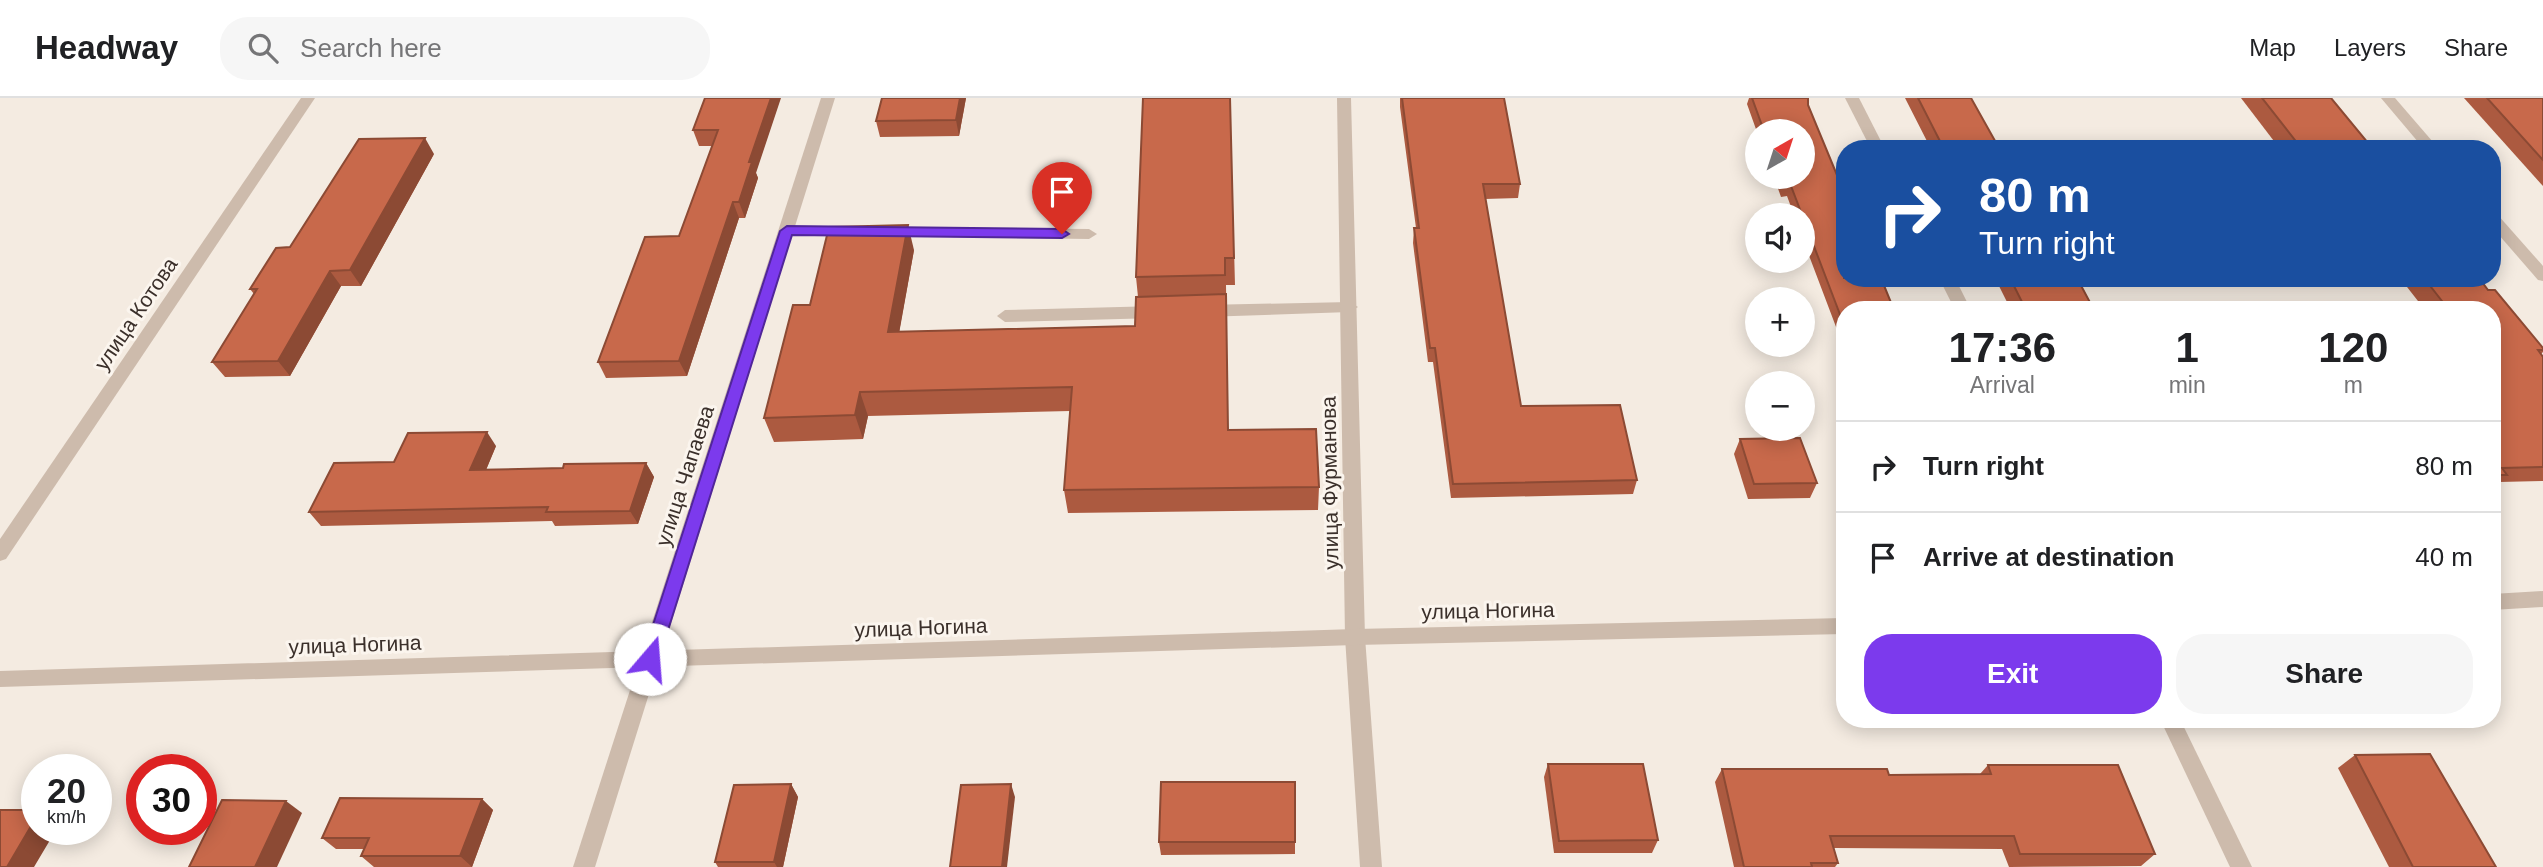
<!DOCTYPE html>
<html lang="en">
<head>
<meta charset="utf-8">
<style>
  body { margin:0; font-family:Helvetica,sans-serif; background:#f6f6f6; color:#202124; height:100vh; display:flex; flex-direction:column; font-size:26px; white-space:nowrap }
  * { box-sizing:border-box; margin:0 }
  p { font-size:23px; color:#757577 }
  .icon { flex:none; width:38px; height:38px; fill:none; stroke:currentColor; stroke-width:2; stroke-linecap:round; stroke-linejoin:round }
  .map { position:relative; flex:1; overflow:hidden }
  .sheet { position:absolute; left:1836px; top:203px; width:665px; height:427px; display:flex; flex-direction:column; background:#fff; border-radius:28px; box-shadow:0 4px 18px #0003 }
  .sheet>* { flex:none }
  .guide { position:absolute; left:1836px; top:42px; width:665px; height:147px; border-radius:28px; box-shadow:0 4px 18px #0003; background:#1a4fa0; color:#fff; overflow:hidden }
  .needle { width:46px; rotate:39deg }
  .tools { position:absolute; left:1745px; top:21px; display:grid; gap:14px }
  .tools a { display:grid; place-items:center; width:70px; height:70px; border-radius:50%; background:#fff; box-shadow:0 4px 18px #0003; font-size:35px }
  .speed { position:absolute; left:21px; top:656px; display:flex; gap:14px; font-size:35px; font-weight:700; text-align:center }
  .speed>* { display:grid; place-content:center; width:91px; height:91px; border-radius:50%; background:#fff; box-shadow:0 4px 18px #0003; line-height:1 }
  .speed small { font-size:18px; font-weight:400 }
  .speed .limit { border:10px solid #d22; background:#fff; color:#111 }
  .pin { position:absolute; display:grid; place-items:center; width:60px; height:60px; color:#fff; margin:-72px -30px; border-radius:50% 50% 50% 0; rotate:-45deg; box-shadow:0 0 7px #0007 }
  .pin .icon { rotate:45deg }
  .me { position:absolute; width:77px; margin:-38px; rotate:18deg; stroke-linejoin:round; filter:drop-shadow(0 0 5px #0008) }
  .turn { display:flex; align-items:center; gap:24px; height:147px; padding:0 28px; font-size:32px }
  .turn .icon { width:91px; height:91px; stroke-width:2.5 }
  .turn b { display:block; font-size:49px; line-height:60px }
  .eta { display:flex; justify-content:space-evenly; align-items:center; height:119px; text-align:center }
  .eta b { font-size:42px; font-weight:700; line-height:49px }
  .primary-button { display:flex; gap:14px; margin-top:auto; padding:14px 28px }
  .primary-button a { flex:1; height:80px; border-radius:28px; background:#7c3aed; color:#fff; font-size:28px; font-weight:700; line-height:80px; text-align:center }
  .primary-button a+a { background:#f6f6f6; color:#202124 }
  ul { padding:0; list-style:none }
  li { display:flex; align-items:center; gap:21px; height:91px; padding:0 28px; border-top:2px solid #e0e0e0 }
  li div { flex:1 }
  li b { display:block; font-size:26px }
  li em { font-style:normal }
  header { display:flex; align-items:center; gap:42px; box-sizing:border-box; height:98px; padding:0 35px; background:#fff; border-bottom:2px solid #e0e0e0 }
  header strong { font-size:33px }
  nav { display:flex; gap:38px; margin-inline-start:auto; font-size:24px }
  .search { width:490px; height:63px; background:#f6f6f6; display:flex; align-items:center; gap:18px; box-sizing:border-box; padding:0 24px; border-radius:28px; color:#757577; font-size:26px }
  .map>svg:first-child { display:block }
</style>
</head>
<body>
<header>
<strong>Headway</strong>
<div class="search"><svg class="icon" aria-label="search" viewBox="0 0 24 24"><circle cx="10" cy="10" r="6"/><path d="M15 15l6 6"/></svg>Search here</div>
<nav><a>Map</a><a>Layers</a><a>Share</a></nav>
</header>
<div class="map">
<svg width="2543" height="769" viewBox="0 0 2543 769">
  <rect width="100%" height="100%" fill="#f4ebe1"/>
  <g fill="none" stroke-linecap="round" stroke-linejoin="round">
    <g fill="#cdbbac" fill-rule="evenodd">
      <path d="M 787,128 L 850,128 L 857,133 L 850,138 L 782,137 L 780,133 L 782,129 Z"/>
      <path d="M 888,129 L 1089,131 L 1097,136 L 1089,141 L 883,138 L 881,134 L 883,130 Z"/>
      <path d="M 1350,204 L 1358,209 L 1350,214 L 1203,219 L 1195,213 L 1203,207 Z"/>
      <path d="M 1158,208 L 1166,214 L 1158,220 L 1005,224 L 997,218 L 1005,212 Z"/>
    </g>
    <g fill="#cdbbac" fill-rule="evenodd">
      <path d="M 821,0 L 835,0 L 595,769 L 573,769 Z"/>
      <path d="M 1337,0 L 1351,0 L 1365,539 L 1382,769 L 1360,769 L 1345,539 Z"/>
      <path d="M 1845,0 L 1859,0 L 1885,51 L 1871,51 Z"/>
      <path d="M 2381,0 L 2395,0 L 2439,51 L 2424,51 Z"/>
      <path d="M 2492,114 L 2497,116 L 2543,168 L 2543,183 L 2538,182 L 2492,129 Z"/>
      <path d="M 1939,180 L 1955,180 L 1971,212 L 1955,212 Z"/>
      <path d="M 2160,621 L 2180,621 L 2252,769 L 2230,769 Z"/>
    </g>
    <g fill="#cdbbac" fill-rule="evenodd">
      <path d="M 301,0 L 315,0 L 6,461 L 0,463 L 0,441 Z"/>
      <path d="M 2543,493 L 2543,509 L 2492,512 L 2492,496 Z"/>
      <path d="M 1844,520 L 1844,536 L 1355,547 L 0,589 L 0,573 L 1355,531 Z"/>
    </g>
  </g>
  <g fill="#ac5a40">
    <path d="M 705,0 L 756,75 L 758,80 L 745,120 L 739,120 L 687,278 L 606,280 L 598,264 L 679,138 L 712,48 L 699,48 L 693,32 Z"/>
    <path d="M 966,0 L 959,38 L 880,39 L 876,23 Z"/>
    <path d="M 1230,0 L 1235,187 L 1226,187 L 1228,332 L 1319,389 L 1318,412 L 1068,415 L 1064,392 L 1070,313 L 868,318 L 863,341 L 774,344 L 764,320 L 810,207 L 914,152 L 899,234 L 1135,228 L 1138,199 L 1136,179 Z"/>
    <path d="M 1400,0 L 1504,0 L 1520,86 L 1518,100 L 1485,101 L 1521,308 L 1637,382 L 1633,396 L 1451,400 L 1433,264 L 1428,264 L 1413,145 L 1414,130 L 1416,130 L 1400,9 Z"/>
    <path d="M 1749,0 L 1808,0 L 1808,7 L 1844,212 L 1844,250 L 1802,139 L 1802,117 L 1794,117 L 1787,98 L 1781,99 L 1774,79 L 1802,79 L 1802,33 L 1757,34 L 1747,6 Z"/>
    <path d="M 1905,0 L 1971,0 L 1999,50 L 2035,51 L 1931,51 Z"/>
    <path d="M 2241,0 L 2331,0 L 2373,51 L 2280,51 Z"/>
    <path d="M 2464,0 L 2543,0 L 2543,88 Z"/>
    <path d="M 434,56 L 361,188 L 341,188 L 290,278 L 225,279 L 212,264 L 254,196 L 250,191 L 290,149 Z"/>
    <path d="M 1995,180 L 2077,180 L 2094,212 L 2011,212 Z"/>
    <path d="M 2400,180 L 2479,180 L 2488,192 L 2543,250 L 2543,254 L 2541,256 L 2543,259 L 2543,383 L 2499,384 L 2492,391 L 2492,212 L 2425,212 Z"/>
    <path d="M 1740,341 L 1817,385 L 1810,400 L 1748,401 L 1734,356 Z"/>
    <path d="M 496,348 L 486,372 L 563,370 L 646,365 L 654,379 L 638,426 L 555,428 L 552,423 L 321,428 L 309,414 L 394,364 Z"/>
    <path d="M 2355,657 L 2496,769 L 2389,769 L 2338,670 Z"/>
    <path d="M 1548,666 L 1658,742 L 1652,755 L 1554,755 L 1544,679 Z"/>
    <path d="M 1988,667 L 2155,756 L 2141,768 L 2009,769 L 2002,751 L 1834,750 L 1838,765 L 1835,769 L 1734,769 L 1715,684 L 1722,671 L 1889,677 L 1980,676 Z"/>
    <path d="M 791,686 L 798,699 L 783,769 L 718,769 L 715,764 Z"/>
    <path d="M 482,701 L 493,712 L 472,769 L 374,769 L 361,758 L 364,751 L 336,751 L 322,740 Z"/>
    <path d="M 1159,744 L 1295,744 L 1295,756 L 1161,757 Z"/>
  </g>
  <g fill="#8c4a34">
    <path d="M 771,0 L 781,0 L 756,75 L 758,80 L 745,120 L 739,104 L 749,64 Z"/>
    <path d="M 960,0 L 966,0 L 959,38 L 956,22 Z"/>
    <path d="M 425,40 L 434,56 L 361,188 L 350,172 Z"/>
    <path d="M 733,104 L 739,120 L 687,278 L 679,263 Z"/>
    <path d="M 908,127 L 914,152 L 895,258 L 888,234 Z"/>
    <path d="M 330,173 L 341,188 L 290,278 L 278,263 Z"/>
    <path d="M 860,294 L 868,318 L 863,341 L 855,317 Z"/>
    <path d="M 487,334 L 496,348 L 480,386 L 470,372 Z"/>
    <path d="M 646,365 L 654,379 L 638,426 L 630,413 Z"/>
    <path d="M 791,686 L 798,699 L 783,769 L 777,769 L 774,764 Z"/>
    <path d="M 1011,686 L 1015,699 L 1007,769 L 1002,769 Z"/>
    <path d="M 482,701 L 493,712 L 472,769 L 460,758 Z"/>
    <path d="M 286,703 L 302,715 L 277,769 L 255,769 Z"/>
    <path d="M 37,718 L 37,732 L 56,732 L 34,769 L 7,769 Z"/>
  </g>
  <g fill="#c8694b" stroke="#8c4a34" stroke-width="2">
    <path d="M 705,0 L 771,0 L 749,64 L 752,64 L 739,104 L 733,104 L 679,263 L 598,264 L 645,139 L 679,138 L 718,32 L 693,32 Z"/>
    <path d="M 882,0 L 960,0 L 956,22 L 876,23 Z"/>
    <path d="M 1143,0 L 1230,0 L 1234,160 L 1225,160 L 1225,177 L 1136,179 Z"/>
    <path d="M 1402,0 L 1504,0 L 1520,86 L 1483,86 L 1521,308 L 1620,307 L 1637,382 L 1453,386 L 1435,250 L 1430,250 L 1414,130 L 1419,130 Z"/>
    <path d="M 1752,0 L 1808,0 L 1808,7 L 1844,94 L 1844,180 L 1881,180 L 1894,212 L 1844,212 L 1844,227 L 1791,88 L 1785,88 L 1782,79 L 1802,79 L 1802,33 L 1764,33 Z"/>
    <path d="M 1918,0 L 1971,0 L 1999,50 L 2035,51 L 1944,51 Z"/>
    <path d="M 2262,0 L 2331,0 L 2373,51 L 2302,51 Z"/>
    <path d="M 2487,0 L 2543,0 L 2543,62 Z"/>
    <path d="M 425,40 L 350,172 L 330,173 L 278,263 L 212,264 L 257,191 L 250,191 L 276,150 L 290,149 L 359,41 Z"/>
    <path d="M 908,127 L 888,234 L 1135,228 L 1136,199 L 1226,196 L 1228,332 L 1316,331 L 1319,389 L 1064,392 L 1072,289 L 860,294 L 855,317 L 764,320 L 793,207 L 810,207 L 829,129 Z"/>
    <path d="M 2010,180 L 2077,180 L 2094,212 L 2026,212 Z"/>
    <path d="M 2424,180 L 2479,180 L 2488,192 L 2495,192 L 2543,250 L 2543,252 L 2538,252 L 2543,259 L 2543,369 L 2502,370 L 2507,377 L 2492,377 L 2492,271 L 2496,271 L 2492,266 L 2492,212 L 2449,212 Z"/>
    <path d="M 487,334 L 470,372 L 563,370 L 564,366 L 646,365 L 630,413 L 546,414 L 548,409 L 309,414 L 334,365 L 394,364 L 408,335 Z"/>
    <path d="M 1800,340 L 1817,385 L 1754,386 L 1740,341 Z"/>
    <path d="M 2430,656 L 2496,769 L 2413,769 L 2355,657 Z"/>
    <path d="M 1548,666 L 1643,666 L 1658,742 L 1559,743 Z"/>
    <path d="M 1988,667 L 2118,667 L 2155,756 L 2020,756 L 2014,738 L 1830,738 L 1838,765 L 1811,765 L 1812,769 L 1744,769 L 1722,671 L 1887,671 L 1889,677 L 1991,676 Z"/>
    <path d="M 1161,684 L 1295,684 L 1295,744 L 1159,744 Z"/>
    <path d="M 791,686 L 774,764 L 715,764 L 734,687 Z"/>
    <path d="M 1011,686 L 1002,769 L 950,769 L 961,687 Z"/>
    <path d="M 340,700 L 482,701 L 460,758 L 361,758 L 369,740 L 322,740 Z"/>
    <path d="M 222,702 L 286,703 L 255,769 L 189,769 Z"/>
    <path d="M 0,712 L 37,712 L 37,718 L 7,769 L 0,769 Z"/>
  </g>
  <path fill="#7c3aed" stroke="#51269a" stroke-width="2" d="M 787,128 L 1062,131 L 1069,136 L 1062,140 L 792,137 L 659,561 L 657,567 L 650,569 L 644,567 L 642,561 L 780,133 Z"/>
  <g text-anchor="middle" stroke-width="6" stroke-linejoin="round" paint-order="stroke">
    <g font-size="21" fill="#3b302b" stroke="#fbf5ee">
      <text transform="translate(136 216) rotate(-56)" y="7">улица Котова</text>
      <text transform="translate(685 378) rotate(-72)" y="7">улица Чапаева</text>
      <text transform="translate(1330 385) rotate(-91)" y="7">улица Фурманова</text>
      <text transform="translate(1488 513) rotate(-1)" y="7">улица Ногина</text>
      <text transform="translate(921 530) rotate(-2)" y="7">улица Ногина</text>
      <text transform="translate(355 547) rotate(-2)" y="7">улица Ногина</text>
    </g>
  </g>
</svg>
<div class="tools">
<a><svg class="needle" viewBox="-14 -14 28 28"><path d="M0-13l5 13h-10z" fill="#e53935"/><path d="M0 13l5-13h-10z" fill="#757577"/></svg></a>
<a><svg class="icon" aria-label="sound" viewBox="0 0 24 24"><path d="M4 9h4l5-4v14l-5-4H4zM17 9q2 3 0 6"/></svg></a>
<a>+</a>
<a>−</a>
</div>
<div class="speed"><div>20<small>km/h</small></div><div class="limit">30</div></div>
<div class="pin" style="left:1062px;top:136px;background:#d93025"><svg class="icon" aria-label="arrive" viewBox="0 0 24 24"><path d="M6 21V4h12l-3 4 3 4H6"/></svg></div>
<svg class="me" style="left:650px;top:561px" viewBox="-20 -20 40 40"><circle r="19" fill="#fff"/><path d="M0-13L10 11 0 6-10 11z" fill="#7c3aed"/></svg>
<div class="guide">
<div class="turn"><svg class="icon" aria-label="right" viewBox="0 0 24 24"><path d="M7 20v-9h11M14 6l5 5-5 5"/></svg><div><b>80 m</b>Turn right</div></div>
</div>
<section class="sheet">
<div class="eta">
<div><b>17:36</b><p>Arrival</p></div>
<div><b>1</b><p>min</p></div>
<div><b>120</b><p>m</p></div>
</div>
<ul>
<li><svg class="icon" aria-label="right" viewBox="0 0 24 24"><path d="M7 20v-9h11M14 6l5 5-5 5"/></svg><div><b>Turn right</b></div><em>80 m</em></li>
<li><svg class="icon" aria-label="arrive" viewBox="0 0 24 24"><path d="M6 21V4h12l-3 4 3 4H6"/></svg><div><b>Arrive at destination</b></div><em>40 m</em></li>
</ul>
<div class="primary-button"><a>Exit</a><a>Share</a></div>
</section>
</div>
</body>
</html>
